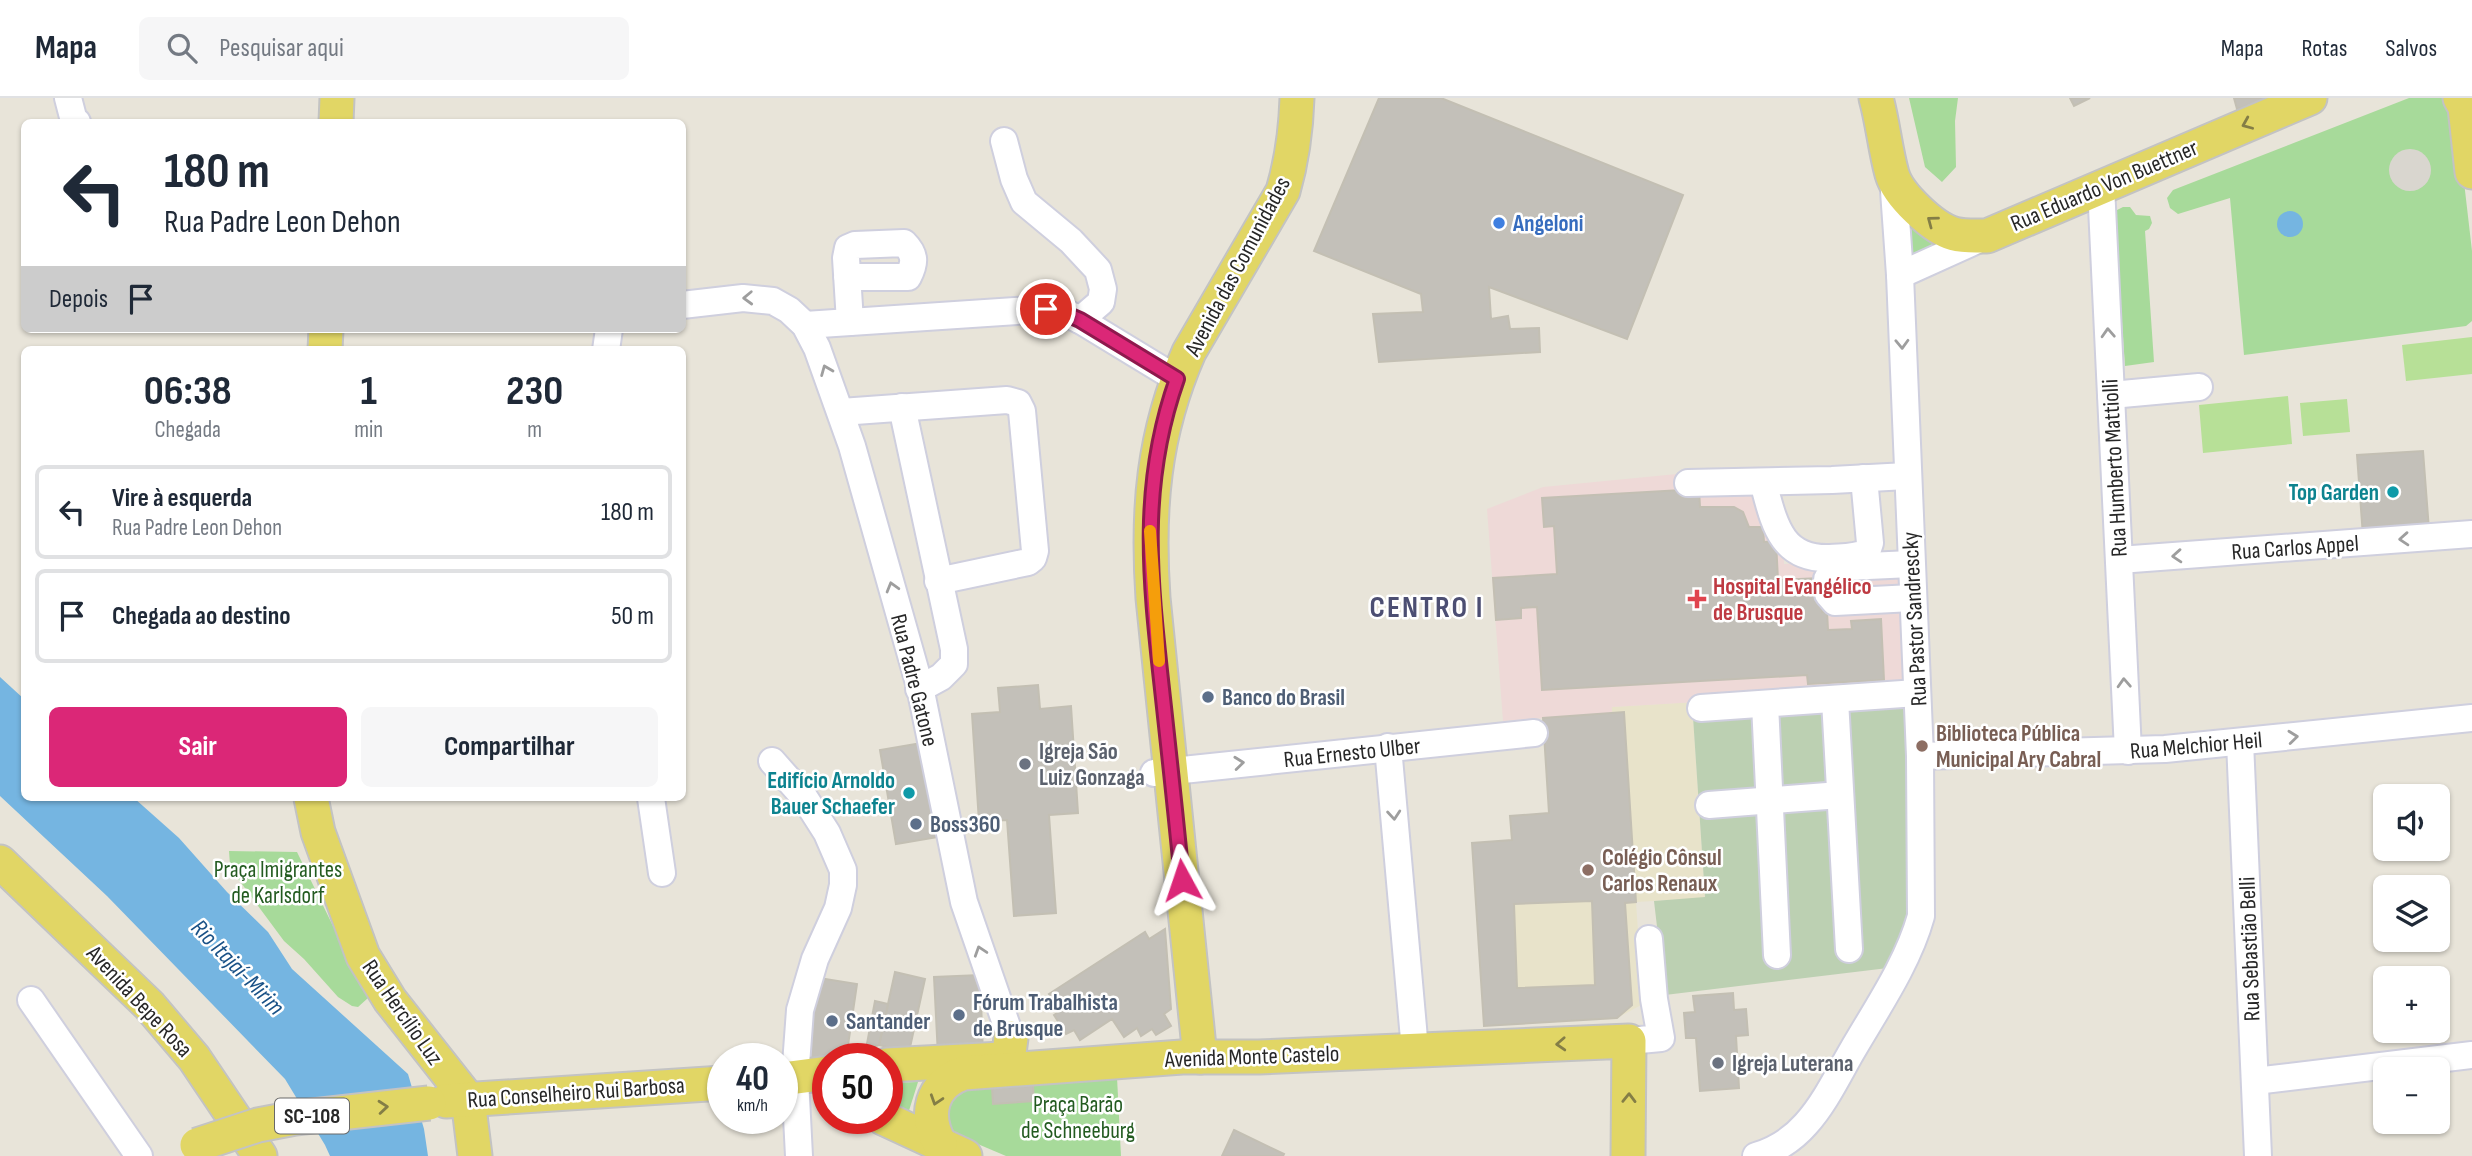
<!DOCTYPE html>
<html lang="pt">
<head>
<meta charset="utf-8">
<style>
  body { margin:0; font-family:"Sofia Sans Condensed",sans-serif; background:#f6f6f7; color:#1f2937; height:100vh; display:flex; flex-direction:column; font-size:26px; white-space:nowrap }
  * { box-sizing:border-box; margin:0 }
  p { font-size:23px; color:#747a83 }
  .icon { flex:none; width:38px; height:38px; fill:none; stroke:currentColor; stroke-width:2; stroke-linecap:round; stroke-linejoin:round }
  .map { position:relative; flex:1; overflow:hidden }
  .side { position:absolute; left:21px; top:248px; width:665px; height:455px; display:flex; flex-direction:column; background:#fff; border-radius:10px; box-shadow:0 2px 5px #0004 }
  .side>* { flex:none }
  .guide { position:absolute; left:21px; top:21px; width:665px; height:214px; border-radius:10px; box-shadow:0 2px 5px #0004; background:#fff; color:#1f2937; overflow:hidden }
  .controls { position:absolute; left:2373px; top:686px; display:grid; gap:14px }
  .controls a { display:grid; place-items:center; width:77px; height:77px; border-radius:10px; background:#fff; box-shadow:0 2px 5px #0004; font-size:35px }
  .speed { position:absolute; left:707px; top:945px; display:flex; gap:14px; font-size:35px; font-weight:700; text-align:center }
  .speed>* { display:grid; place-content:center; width:91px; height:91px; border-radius:50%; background:#fff; box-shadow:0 2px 5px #0004; line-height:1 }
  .speed small { font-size:18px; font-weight:400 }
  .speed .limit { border:10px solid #d22; background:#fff; color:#111 }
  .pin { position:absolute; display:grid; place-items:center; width:60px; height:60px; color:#fff; margin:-30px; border:4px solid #fff; border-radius:50%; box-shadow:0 2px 7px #0007 }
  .me { position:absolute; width:77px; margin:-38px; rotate:355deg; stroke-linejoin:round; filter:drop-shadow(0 0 5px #0008) }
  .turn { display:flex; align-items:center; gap:24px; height:147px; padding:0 28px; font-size:32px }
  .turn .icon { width:91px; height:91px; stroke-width:2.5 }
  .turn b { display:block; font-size:49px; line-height:60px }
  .then { display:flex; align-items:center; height:66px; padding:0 28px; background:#0003; gap:14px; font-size:26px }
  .eta { display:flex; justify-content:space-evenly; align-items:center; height:119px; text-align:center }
  .eta b { font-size:42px; font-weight:700; line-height:49px }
  .action { display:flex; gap:14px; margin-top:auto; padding:14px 28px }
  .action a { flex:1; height:80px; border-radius:10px; background:#db2777; color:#fff; font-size:28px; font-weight:700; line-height:80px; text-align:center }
  .action a+a { background:#f6f6f7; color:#1f2937 }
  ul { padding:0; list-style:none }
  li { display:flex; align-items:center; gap:21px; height:94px; margin:0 14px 10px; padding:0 14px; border:4px solid #e0e1e3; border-radius:10px }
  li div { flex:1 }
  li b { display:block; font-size:26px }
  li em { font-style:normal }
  header { display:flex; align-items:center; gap:42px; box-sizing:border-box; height:98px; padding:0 35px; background:#fff; border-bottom:2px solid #e0e1e3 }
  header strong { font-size:33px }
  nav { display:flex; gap:38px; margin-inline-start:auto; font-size:24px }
  .search { width:490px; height:63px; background:#f6f6f7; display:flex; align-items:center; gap:18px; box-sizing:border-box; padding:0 24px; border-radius:10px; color:#747a83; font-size:26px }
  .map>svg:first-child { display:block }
</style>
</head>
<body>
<header>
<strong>Mapa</strong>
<div class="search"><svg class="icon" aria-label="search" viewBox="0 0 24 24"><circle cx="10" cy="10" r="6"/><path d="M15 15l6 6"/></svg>Pesquisar aqui</div>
<nav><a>Mapa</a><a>Rotas</a><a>Salvos</a></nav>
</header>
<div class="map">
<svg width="2472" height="1058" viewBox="0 0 2472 1058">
  <rect width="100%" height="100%" fill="#e8e4d9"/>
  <path fill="#e8e3ca" d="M 1692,604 L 1705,800 L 1636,804 L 1643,906 L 1617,920 L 1484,928 L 1472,745 L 1511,742 L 1510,718 L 1549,715 L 1543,620 L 1612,615 L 1612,609 Z"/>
  <path fill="#eed9d7" d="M 1708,373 L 1782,413 L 1784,466 L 1898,461 L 1904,592 L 1612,609 L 1612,615 L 1503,623 L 1487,411 L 1543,389 Z"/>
  <g fill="#a7da9a">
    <path d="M 1909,0 L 1958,0 L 1955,23 L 1956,69 L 1942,84 L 1925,69 Z"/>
    <path d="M 2409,0 L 2444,0 L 2458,32 L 2472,153 L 2472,223 L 2466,228 L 2244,257 L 2230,100 L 2178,116 L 2170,110 L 2167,100 L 2173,92 Z"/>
    <path d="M 1902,109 L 1949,145 L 1906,165 Z"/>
    <path d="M 2123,109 L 2130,109 L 2136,117 L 2150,118 L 2152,125 L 2149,131 L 2145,133 L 2154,264 L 2125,268 L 2115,120 L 2117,112 Z"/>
    <path d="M 229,753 L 297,754 L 368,900 L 358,909 L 352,908 L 338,899 L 304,861 L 284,843 L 236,778 L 230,767 Z"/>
    <path d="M 1117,979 L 1121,1058 L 1006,1058 L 940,1030 L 950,994 L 967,984 Z"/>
    <path d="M 918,984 L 907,1019 L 887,1010 L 887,985 Z"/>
  </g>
  <path fill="#bcd0b2" d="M 1904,592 L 1912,808 L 1888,870 L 1665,897 L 1654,803 L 1705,799 L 1692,604 Z"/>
  <g fill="#b7e097">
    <path d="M 2472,239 L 2472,276 L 2406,283 L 2402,247 Z"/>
    <path d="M 2288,298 L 2292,346 L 2203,355 L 2199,307 Z"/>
    <path d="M 2347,301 L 2350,334 L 2303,338 L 2300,305 Z"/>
  </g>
  <circle fill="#d9d6cf" cx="2410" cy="72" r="21"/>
  <g fill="#75b5e1">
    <circle cx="2290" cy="126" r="13"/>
    <path d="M 0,579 L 24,601 L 24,700 L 134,700 L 179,740 L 227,794 L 268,834 L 292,871 L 408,976 L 424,1031 L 428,1058 L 330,1058 L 325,1047 L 285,981 L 107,798 L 0,698 Z"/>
  </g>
  <g fill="#c3c0b9" stroke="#c3bfb3" stroke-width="2" fill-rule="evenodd">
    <path d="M 1379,0 L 1441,0 L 1683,97 L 1627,241 L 1489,189 L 1491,221 L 1508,218 L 1510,231 L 1539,230 L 1540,254 L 1379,264 L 1373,216 L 1423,214 L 1421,196 L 1314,153 Z"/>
    <path d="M 2070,0 L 2090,0 L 2074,8 Z"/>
    <path d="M 2234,0 L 2272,0 L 2237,11 Z"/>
    <path d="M 2423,353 L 2429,432 L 2363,438 L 2357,357 Z"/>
    <path d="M 1699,391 L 1700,409 L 1734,409 L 1743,414 L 1749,429 L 1763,429 L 1764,444 L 1776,443 L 1778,482 L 1820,480 L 1822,514 L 1827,513 L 1828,532 L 1852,531 L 1851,523 L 1881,521 L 1884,582 L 1808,586 L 1807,577 L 1542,592 L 1537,509 L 1521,510 L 1521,520 L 1496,522 L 1493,480 L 1557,476 L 1554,428 L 1544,429 L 1542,400 Z"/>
    <path d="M 1038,587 L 1040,611 L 1071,608 L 1078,715 L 1049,717 L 1056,815 L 1014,818 L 1007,722 L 979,724 L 972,616 L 1000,614 L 998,590 Z"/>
    <path d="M 1624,614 L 1636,804 L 1625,805 L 1632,907 L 1617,920 L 1484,928 L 1472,745 L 1512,742 L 1510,718 L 1549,715 L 1543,620 ZM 1592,803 L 1595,887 L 1517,890 L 1514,806 Z"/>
    <path d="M 922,645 L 938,739 L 896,746 L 880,652 Z"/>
    <path d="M 1165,831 L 1171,911 L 1164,916 L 1171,928 L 1156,937 L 1152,931 L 1141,938 L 1137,930 L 1124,939 L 1112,921 L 1080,942 L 1074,932 L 1066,936 L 1054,917 L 1060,913 L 1049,896 L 1145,834 L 1149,841 Z"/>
    <path d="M 895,874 L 925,881 L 909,954 L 879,947 Z"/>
    <path d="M 980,877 L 983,956 L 938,958 L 934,879 Z"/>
    <path d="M 819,880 L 857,886 L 846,961 L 831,959 L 806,962 Z"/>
    <path d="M 1733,895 L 1734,912 L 1746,911 L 1748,937 L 1736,938 L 1739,990 L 1700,993 L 1696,940 L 1686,940 L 1684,915 L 1695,914 L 1693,898 Z"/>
    <path d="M 875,903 L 888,906 L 879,947 L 866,951 Z"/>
    <path d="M 1033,988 L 1034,1003 L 993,1006 L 992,990 Z"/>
    <path d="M 1234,1032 L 1284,1056 L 1283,1058 L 1222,1058 Z"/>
  </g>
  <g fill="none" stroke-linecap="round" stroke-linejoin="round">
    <g stroke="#cfcfde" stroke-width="30">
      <g id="minor">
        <path d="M 68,0 L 74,23 L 77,24"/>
        <path d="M 1004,43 L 1014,81 L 1024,104 L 1071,143 L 1098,172 L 1103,191 L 1101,204 L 1080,222"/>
        <path d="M 2101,88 L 2128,653"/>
        <path d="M 1900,177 L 1984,139"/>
        <path d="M 847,179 L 908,179 C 915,165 916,157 904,145 L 855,147 L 848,150 L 846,160 L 850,224"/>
        <path d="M 682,207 L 743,200 L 773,203 L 789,212 L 805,227 L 817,250 L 852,348 L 920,589 L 964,804 L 1011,940"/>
        <path d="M 805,227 L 1046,211 L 1064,214 L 1080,222 L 1177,281"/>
        <path d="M 606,252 L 609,231"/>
        <path d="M 2111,297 L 2199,289"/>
        <path d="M 902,309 L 954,551 L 954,566 L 941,579 L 919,591"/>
        <path d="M 841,314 L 1007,302 L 1018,305 L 1022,313 L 1035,453 L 1033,460 L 1028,464 L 938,483"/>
        <path d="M 1763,384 C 1774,424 1780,462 1830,460 C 1843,459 1856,460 1867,454 L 1870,445 L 1864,380"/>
        <path d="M 1688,385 L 1832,382 L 1907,378"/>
        <path d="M 2119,462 L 2472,436"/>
        <path d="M 1911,466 L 1846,469 L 1833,473 L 1827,481 L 1828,496 L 1835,504 L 1912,500"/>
        <path d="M 1835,602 L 1849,851"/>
        <path d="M 1765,606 L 1777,857"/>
        <path d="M 1701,610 L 1917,595"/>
        <path d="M 2240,644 L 2258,1058"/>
        <path d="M 1388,649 L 1415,952"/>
        <path d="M 1920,658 L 2165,651 L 2472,620"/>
        <path d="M 772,663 L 804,699 L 827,735 L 843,772 L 843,787 L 838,810 L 815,861 L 800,912 L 795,980 L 799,1058"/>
        <path d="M 1154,675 L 1534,635"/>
        <path d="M 651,700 L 662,775"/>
        <path d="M 1709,707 L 1840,697"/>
        <path d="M 31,902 L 139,1058"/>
        <path d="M 1629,943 L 1661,940 L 1654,901 L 1649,841"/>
        <path d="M 2255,983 L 2472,957"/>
        <path d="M 1756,1058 C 1776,1052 1792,1042 1806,1026 C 1825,1005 1838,977 1852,953 C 1877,910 1908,865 1921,818 L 1920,658 L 1900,177 L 1893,79"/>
      </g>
    </g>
    <g stroke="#c3c3c3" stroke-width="37">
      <g id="major">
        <path d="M 1876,0 C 1883,25 1885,51 1892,76 C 1898,97 1933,130 1954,136 C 1965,139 1976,138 1987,138 L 2310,0"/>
        <path d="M 2460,0 L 2465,9 L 2472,74"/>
        <path d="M 336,24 L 337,0"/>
        <path d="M 325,252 L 326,231"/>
        <path d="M 311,700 L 318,734 L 363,858 L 390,902 L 468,1001"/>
        <path d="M 0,764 L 149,907 L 194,960 L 260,1058"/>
        <path d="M 1200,959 L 1153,500 C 1147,412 1153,336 1189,254 L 1283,93 C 1292,62 1296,32 1297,0"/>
        <path d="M 887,967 L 1002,961 L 1009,955 L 1011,940"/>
        <path d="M 782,981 L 828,975"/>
        <path d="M 468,1001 L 475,1058"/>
        <path d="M 446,1003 L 723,985"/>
        <path d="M 883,1020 L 965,1058"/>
        <path d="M 940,1046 C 924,1018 930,986 964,975 L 1182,959 L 1259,959 L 1629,943 L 1628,1058"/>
      </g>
    </g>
    <use href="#minor" stroke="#fff" stroke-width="26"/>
    <use href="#major" stroke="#e1d665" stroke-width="33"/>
    <g stroke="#c3c3c3" stroke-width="37" stroke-linecap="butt">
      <path id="major-bridge" d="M 197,1047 L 258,1027 L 295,1020 L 429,1005"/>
    </g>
    <use href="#major-bridge" stroke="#e1d665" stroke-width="33"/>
  </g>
  <defs><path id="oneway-chevron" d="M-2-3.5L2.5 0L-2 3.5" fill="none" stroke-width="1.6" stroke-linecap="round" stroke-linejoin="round" transform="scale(1.75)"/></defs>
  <g stroke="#847e46">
    <use href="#oneway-chevron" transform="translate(2247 26) rotate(157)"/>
    <use href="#oneway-chevron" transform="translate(1932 123) rotate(-143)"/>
    <use href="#oneway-chevron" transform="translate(1561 946) rotate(177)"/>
    <use href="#oneway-chevron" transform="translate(1629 1000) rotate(-89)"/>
    <use href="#oneway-chevron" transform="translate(936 1002) rotate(108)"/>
    <use href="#oneway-chevron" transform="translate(383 1009) rotate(-5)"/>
  </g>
  <g stroke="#9e9e9e">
    <use href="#oneway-chevron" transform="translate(748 200) rotate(178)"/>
    <use href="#oneway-chevron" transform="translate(2108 235) rotate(-93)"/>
    <use href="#oneway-chevron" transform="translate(1902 246) rotate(88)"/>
    <use href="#oneway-chevron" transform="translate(826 272) rotate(-112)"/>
    <use href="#oneway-chevron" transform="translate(2404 441) rotate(176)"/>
    <use href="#oneway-chevron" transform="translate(2177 458) rotate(176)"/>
    <use href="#oneway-chevron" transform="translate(892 489) rotate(-106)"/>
    <use href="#oneway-chevron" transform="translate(2124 585) rotate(-93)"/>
    <use href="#oneway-chevron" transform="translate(2293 639) rotate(-6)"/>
    <use href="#oneway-chevron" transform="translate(1239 665) rotate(-6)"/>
    <use href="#oneway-chevron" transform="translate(1394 717) rotate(85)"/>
    <use href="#oneway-chevron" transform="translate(980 853) rotate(-108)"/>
  </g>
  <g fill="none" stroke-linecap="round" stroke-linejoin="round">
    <g stroke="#8e194d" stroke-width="18">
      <path id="route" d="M 1046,211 L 1064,215 L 1080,222 L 1177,281 C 1139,388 1150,482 1162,591 C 1169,655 1176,718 1182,782"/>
    </g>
    <use href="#route" stroke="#db2777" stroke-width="12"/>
    <path stroke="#f59e0b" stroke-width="12" d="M 1150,433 L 1159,563"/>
  </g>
  <circle fill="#3f7fe0" stroke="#fff" stroke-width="2.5" cx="1499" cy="125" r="7"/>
  <g fill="#0f9aa8" stroke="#fff" stroke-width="2.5">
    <circle cx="2393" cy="394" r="7"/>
    <circle cx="909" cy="695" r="7"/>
  </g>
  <path fill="#e0444e" stroke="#fff" stroke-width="2.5" d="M1693.5 490.5h7v7h7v7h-7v7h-7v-7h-7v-7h7z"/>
  <g fill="#5c6f8a" stroke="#fff" stroke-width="2.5">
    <circle cx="1208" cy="599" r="7"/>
    <circle cx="916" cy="726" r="7"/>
    <circle cx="959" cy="917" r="7"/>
    <circle cx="832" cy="923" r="7"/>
  </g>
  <g fill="#8d6e63" stroke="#fff" stroke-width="2.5">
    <circle cx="1922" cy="648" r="7"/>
    <circle cx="1588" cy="772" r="7"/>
  </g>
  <g fill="#6b7280" stroke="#fff" stroke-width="2.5">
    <circle cx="1025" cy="666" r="7"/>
    <circle cx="1718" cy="965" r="7"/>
  </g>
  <g text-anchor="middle" stroke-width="5" stroke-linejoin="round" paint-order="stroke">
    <rect fill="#fff" stroke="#686868" stroke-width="2" x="275" y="1000.5" width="74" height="35" rx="5"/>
    <g font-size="21" font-weight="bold" fill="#272727">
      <text x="312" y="1025">SC-108</text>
    </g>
    <g font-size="23" fill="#272727" stroke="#fff">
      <text transform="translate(2104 87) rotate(-23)" y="8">Rua Eduardo Von Buettner</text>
      <text transform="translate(1237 168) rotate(-62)" y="8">Avenida das Comunidades</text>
      <text transform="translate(2114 370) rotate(-93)" y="8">Rua Humberto Mattiolli</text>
      <text transform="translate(2295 449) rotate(-4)" y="8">Rua Carlos Appel</text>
      <text transform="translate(1914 521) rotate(-93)" y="8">Rua Pastor Sandrescky</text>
      <text transform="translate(915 582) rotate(76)" y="8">Rua Padre Gatone</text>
      <text transform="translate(2196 647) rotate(-5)" y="8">Rua Melchior Heil</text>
      <text transform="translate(1352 654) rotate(-6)" y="8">Rua Ernesto Ulber</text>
      <text transform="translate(2249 851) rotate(-92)" y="8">Rua Sebastião Belli</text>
      <text transform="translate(140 903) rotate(47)" y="8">Avenida Bepe Rosa</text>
      <text transform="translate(403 914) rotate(55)" y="8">Rua Hercílio Luz</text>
      <text transform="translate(1252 958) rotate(-2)" y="8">Avenida Monte Castelo</text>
      <text transform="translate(576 994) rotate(-4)" y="8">Rua Conselheiro Rui Barbosa</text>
    </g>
    <g font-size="23" font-weight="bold" fill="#366cbe" stroke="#fff" text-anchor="start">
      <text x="1513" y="133">Angeloni</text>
    </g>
    <g font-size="23" font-weight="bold" fill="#0d838f" stroke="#fff" text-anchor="end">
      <text x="2379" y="402">Top Garden</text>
      <text x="895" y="690">Edifício Arnoldo<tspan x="895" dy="26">Bauer Schaefer</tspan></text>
    </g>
    <g font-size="23" font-weight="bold" fill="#be3a42" stroke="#fff" text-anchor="start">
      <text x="1713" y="496">Hospital Evangélico<tspan x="1713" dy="26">de Brusque</tspan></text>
    </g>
    <g font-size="23" font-weight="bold" fill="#4e5e75" stroke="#fff" text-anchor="start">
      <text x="1222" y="607">Banco do Brasil</text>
      <text x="930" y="734">Boss360</text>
      <text x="973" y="912">Fórum Trabalhista<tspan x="973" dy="26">de Brusque</tspan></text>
      <text x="846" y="931">Santander</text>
    </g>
    <g font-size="23" font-weight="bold" fill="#785e54" stroke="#fff" text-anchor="start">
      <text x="1936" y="643">Biblioteca Pública<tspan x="1936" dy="26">Municipal Ary Cabral</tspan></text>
      <text x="1602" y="767">Colégio Cônsul<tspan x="1602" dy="26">Carlos Renaux</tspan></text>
    </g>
    <g font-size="23" font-weight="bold" fill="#5b616d" stroke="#fff" text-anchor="start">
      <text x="1039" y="661">Igreja São<tspan x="1039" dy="26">Luiz Gonzaga</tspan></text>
      <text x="1732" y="973">Igreja Luterana</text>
    </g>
    <g font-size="23" fill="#235b20" stroke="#fff">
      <text x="278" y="779">Praça Imigrantes<tspan x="278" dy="26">de Karlsdorf</tspan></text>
      <text x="1078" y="1014">Praça Barão<tspan x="1078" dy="26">de Schneeburg</tspan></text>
    </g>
    <g font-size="24" font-style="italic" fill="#1a5287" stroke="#fff">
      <text transform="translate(238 869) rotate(46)" y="8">Rio Itajaí-Mirim</text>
    </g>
    <g font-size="30" font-weight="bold" letter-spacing="2" fill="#4c4e72" stroke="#fff">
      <text x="1427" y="519">CENTRO I</text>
    </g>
  </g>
</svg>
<div class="controls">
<a><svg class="icon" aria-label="sound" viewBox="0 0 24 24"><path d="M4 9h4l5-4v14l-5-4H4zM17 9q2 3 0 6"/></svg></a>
<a><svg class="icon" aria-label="layers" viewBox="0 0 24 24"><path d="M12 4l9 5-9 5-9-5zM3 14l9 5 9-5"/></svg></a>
<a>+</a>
<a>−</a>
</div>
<div class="speed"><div>40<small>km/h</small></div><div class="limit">50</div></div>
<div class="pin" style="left:1046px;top:211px;background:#d93025"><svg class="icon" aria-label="arrive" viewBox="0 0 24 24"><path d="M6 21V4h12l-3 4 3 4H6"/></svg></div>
<svg class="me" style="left:1182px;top:782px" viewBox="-20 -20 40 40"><path d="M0-17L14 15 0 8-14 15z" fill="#db2777" stroke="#fff" stroke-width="4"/></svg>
<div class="guide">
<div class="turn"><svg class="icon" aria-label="left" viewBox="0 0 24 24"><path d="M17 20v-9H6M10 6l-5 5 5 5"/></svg><div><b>180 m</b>Rua Padre Leon Dehon</div></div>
<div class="then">Depois<svg class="icon" aria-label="arrive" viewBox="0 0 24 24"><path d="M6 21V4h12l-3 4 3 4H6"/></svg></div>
</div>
<section class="side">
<div class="eta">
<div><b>06:38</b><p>Chegada</p></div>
<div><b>1</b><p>min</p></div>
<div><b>230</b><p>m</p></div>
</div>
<ul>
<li><svg class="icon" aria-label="left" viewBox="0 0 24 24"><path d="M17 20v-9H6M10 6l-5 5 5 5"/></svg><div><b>Vire à esquerda</b><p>Rua Padre Leon Dehon</p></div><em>180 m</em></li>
<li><svg class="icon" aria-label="arrive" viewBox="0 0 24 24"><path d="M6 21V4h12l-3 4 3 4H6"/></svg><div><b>Chegada ao destino</b></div><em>50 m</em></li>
</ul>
<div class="action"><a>Sair</a><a>Compartilhar</a></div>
</section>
</div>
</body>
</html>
